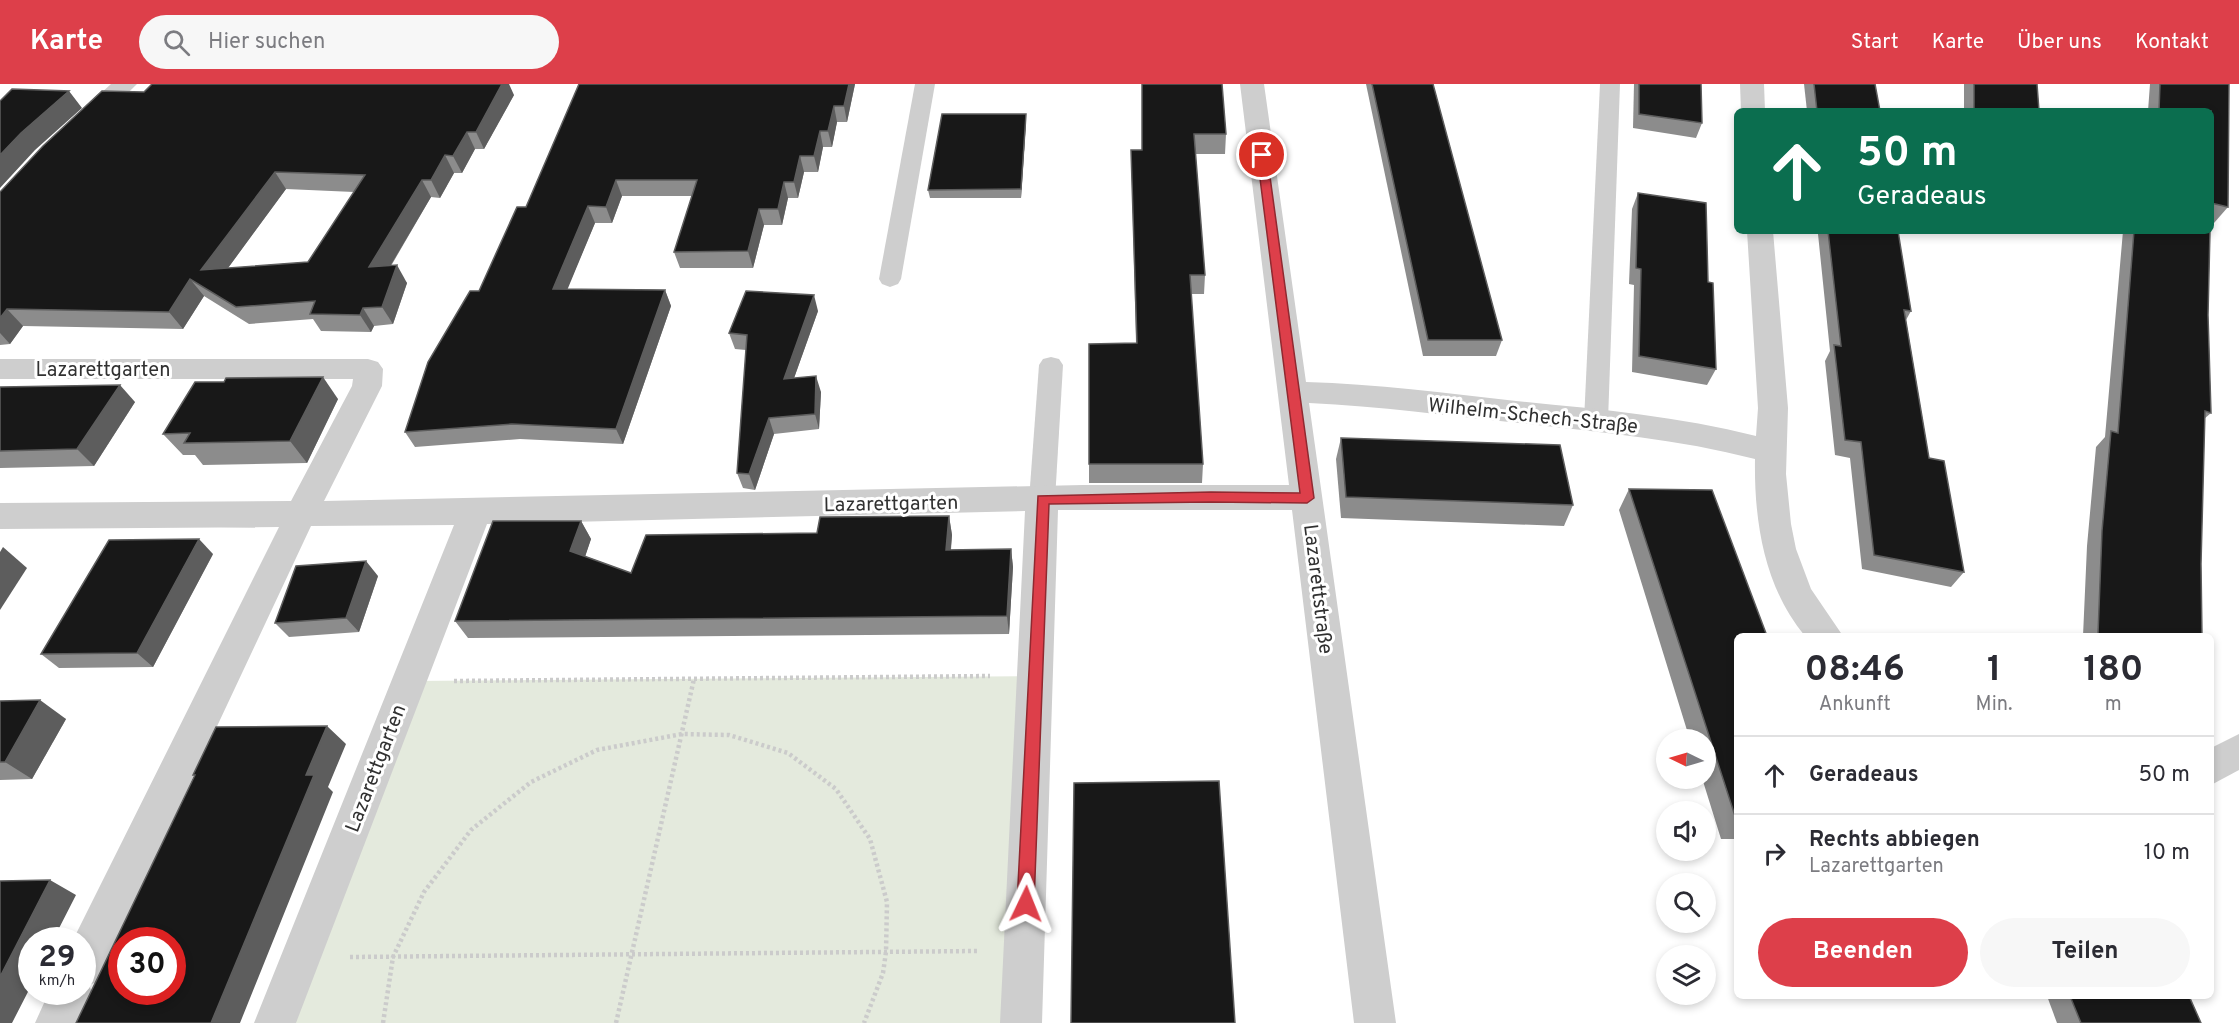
<!DOCTYPE html>
<html lang="de">
<head>
<meta charset="utf-8">
<style>
  body { margin:0; font-family:Overpass,sans-serif; background:#f7f7f7; color:#2b2b33; height:100vh; display:flex; flex-direction:column; font-size:22px; white-space:nowrap }
  * { box-sizing:border-box; margin:0 }
  p { font-size:20px; color:#7c7c81 }
  .icon { flex:none; width:33px; height:33px; fill:none; stroke:currentColor; stroke-width:2; stroke-linecap:round; stroke-linejoin:round }
  .map { position:relative; flex:1; overflow:hidden }
  .details { position:absolute; left:1734px; top:549px; width:480px; height:366px; display:flex; flex-direction:column; background:#fff; border-radius:9px; box-shadow:0 3px 9px #0003 }
  .details>* { flex:none }
  .guide { position:absolute; left:1734px; top:24px; width:480px; height:126px; border-radius:9px; box-shadow:0 3px 9px #0003; background:#0b6e4f; color:#fff; overflow:hidden }
  .needle { width:39px; rotate:275deg }
  .tools { position:absolute; left:1656px; top:645px; display:grid; gap:12px }
  .tools a { display:grid; place-items:center; width:60px; height:60px; border-radius:50%; background:#fff; box-shadow:0 3px 9px #0003; font-size:30px }
  .speed { position:absolute; left:18px; top:843px; display:flex; gap:12px; font-size:30px; font-weight:700; text-align:center }
  .speed>* { display:grid; place-content:center; width:78px; height:78px; border-radius:50%; background:#fff; box-shadow:0 3px 9px #0003; line-height:1 }
  .speed small { font-size:15px; font-weight:400 }
  .speed .limit { border:9px solid #d22; background:#fff; color:#111 }
  .pin { position:absolute; display:grid; place-items:center; width:51px; height:51px; color:#fff; margin:-26px; border:3px solid #fff; border-radius:50%; box-shadow:0 2px 6px #0007 }
  .me { position:absolute; width:66px; margin:-33px; rotate:2deg; stroke-linejoin:round; filter:drop-shadow(0 0 4px #0008) }
  .turn { display:flex; align-items:center; gap:21px; height:126px; padding:0 24px; font-size:27px }
  .turn .icon { width:78px; height:78px; stroke-width:2.5 }
  .turn b { display:block; font-size:42px; line-height:51px }
  .eta { display:flex; justify-content:space-evenly; align-items:center; height:102px; text-align:center }
  .eta b { font-size:36px; font-weight:700; line-height:42px }
  .action { display:flex; gap:12px; margin-top:auto; padding:12px 24px }
  .action a { flex:1; height:69px; border-radius:36px; background:#dd3f4a; color:#fff; font-size:24px; font-weight:700; line-height:69px; text-align:center }
  .action a+a { background:#f7f7f7; color:#2b2b33 }
  ul { padding:0; list-style:none }
  li { display:flex; align-items:center; gap:18px; height:78px; padding:0 24px; border-top:2px solid #e1e1e2 }
  li div { flex:1 }
  li b { display:block; font-size:22px }
  li em { font-style:normal }
  header { display:flex; align-items:center; gap:36px; box-sizing:border-box; height:84px; padding:0 30px; background:#dd3f4a; color:#fff }
  header strong { font-size:28px }
  nav { display:flex; gap:33px; margin-inline-start:auto; font-size:21px }
  .search { width:420px; height:54px; background:#f7f7f7; display:flex; align-items:center; gap:15px; box-sizing:border-box; padding:0 21px; border-radius:33px; color:#7c7c81; font-size:22px }
  .map>svg:first-child { display:block }
</style>
</head>
<body>
<header>
<strong>Karte</strong>
<div class="search"><svg class="icon" aria-label="search" viewBox="0 0 24 24"><circle cx="10" cy="10" r="6"/><path d="M15 15l6 6"/></svg>Hier suchen</div>
<nav><a>Start</a><a>Karte</a><a>Über uns</a><a>Kontakt</a></nav>
</header>
<div class="map">
<svg width="2239" height="939" viewBox="0 0 2239 939">
  <rect width="100%" height="100%" fill="#fff"/>
  <path fill="#e4eadd" d="M 1035,592 L 1020,939 L 274,939 L 408,597 Z"/>
  <g fill="none" stroke-linecap="round" stroke-linejoin="round">
    <g stroke="#cbcbcb" stroke-width="4.5" stroke-dasharray="3 3" stroke-linecap="butt">
      <path d="M 454,597 L 990,592"/>
      <path d="M 350,873 L 978,867"/>
      <path d="M 383,939 L 393,873 L 424,808 L 471,746 L 531,698 L 597,666 L 682,650 L 729,651 L 788,669 L 836,705 L 870,755 L 887,818 L 886,868 L 883,889 L 864,939"/>
      <path d="M 616,939 L 694,595"/>
    </g>
    <g fill="#cecece" fill-rule="evenodd">
      <path d="M 915,0 L 935,0 L 901,195 L 898,200 L 890,203 L 882,200 L 879,195 Z"/>
      <path d="M 1600,0 L 1620,0 L 1608,337 L 1605,343 L 1596,346 L 1587,343 L 1584,337 Z"/>
      <path d="M 1051,273 L 1059,275 L 1063,281 L 1055,416 L 1051,423 L 1042,426 L 1033,423 L 1029,416 L 1039,281 L 1043,275 Z"/>
    </g>
    <g fill="#cecece" fill-rule="evenodd">
      <path d="M 111,0 L 137,0 L 93,43 L 84,45 L 75,43 L 72,38 L 75,33 Z"/>
      <path d="M 1240,0 L 1264,0 L 1306,298 C 1376,300 1446,309 1516,317 C 1596,325 1677,332 1756,352 L 1758,324 L 1747,147 L 1773,147 L 1788,324 L 1786,390 L 1791,440 L 1796,465 L 1811,505 L 1843,552 L 1805,552 C 1764,503 1754,437 1755,375 C 1677,355 1598,348 1519,339 C 1449,332 1379,322 1309,319 L 1396,939 L 1354,939 L 1292,426 L 1058,426 L 1042,939 L 1000,939 L 1025,427 L 487,440 L 296,939 L 254,939 L 454,441 L 311,442 L 97,898 L 89,901 L 92,908 L 78,939 L 35,939 L 49,908 L 82,908 L 82,856 L 73,856 L 279,443 L 0,445 L 0,419 L 291,417 L 352,302 L 353,295 L 0,295 L 0,275 L 368,275 L 378,278 L 383,285 L 382,302 L 324,417 L 1083,401 L 1289,401 Z"/>
      <path d="M 1740,0 L 1764,0 L 1765,27 L 1741,27 Z"/>
      <path d="M 2239,650 L 2239,686 L 2211,701 L 2211,664 Z"/>
    </g>
  </g>
  <g fill="#8c8c8c" fill-rule="evenodd">
    <path d="M 579,0 L 855,0 L 847,38 L 837,38 L 832,63 L 823,63 L 818,88 L 804,88 L 798,114 L 788,114 L 782,141 L 764,141 L 753,184 L 680,184 L 674,168 L 692,112 L 622,112 L 612,139 L 595,139 L 567,205 L 665,206 L 671,222 L 623,360 L 520,355 L 415,363 L 405,348 L 526,123 Z"/>
    <path d="M 1142,0 L 1226,50 L 1225,70 L 1195,70 L 1205,191 L 1204,210 L 1191,210 L 1203,380 L 1202,399 L 1089,399 L 1089,380 L 1136,259 L 1131,66 L 1142,66 Z"/>
    <path d="M 1366,0 L 1433,0 L 1502,256 L 1496,272 L 1423,272 Z"/>
    <path d="M 1634,0 L 1701,0 L 1702,39 L 1696,54 L 1633,44 Z"/>
    <path d="M 1804,0 L 1875,0 L 1880,27 L 1807,27 Z"/>
    <path d="M 1964,0 L 2037,0 L 2039,27 L 1964,27 Z"/>
    <path d="M 2150,0 L 2229,0 L 2228,123 L 2214,139 L 2211,138 L 2211,27 L 2148,27 Z"/>
    <path d="M 144,8 L 514,11 L 484,65 L 475,65 L 462,89 L 454,89 L 440,114 L 431,113 L 391,182 L 407,199 L 393,240 L 374,242 L 371,248 L 321,247 L 313,235 L 249,240 L 204,212 L 183,245 L 23,242 L 10,260 L 0,261 L 0,108 ZM 286,105 L 354,108 L 308,178 L 228,184 Z"/>
    <path d="M 1026,30 L 1026,38 L 1021,114 L 930,114 L 928,106 Z"/>
    <path d="M 1638,109 L 1708,198 L 1716,285 L 1707,301 L 1632,288 L 1634,201 L 1629,200 L 1632,125 Z"/>
    <path d="M 1805,147 L 1896,147 L 1911,227 L 1906,236 L 1929,374 L 1964,488 L 1951,503 L 1862,485 L 1850,374 L 1835,371 L 1825,277 L 1830,267 L 1818,150 L 1805,148 Z"/>
    <path d="M 2123,147 L 2210,147 L 2208,231 L 2211,329 L 2204,335 L 2201,480 L 2202,552 L 2083,552 L 2087,462 L 2096,363 L 2105,353 Z"/>
    <path d="M 818,227 L 794,294 L 821,308 L 819,345 L 774,350 L 755,406 L 743,404 L 737,389 L 746,266 L 735,265 L 729,249 Z"/>
    <path d="M 224,298 L 338,315 L 307,379 L 203,381 L 195,371 L 183,371 L 163,350 Z"/>
    <path d="M 0,303 L 135,318 L 94,382 L 0,384 Z"/>
    <path d="M 1341,354 L 1573,421 L 1564,442 L 1341,434 L 1336,375 Z"/>
    <path d="M 1629,405 L 1737,552 L 1737,755 L 1721,755 L 1702,694 L 1706,694 L 1706,656 L 1690,656 L 1619,426 Z"/>
    <path d="M 949,432 L 952,451 L 951,466 L 1011,465 L 1013,483 L 1009,550 L 468,554 L 455,537 L 581,437 L 591,455 L 585,472 L 631,489 L 817,449 Z"/>
    <path d="M 213,470 L 153,583 L 59,584 L 41,570 Z"/>
    <path d="M 378,492 L 359,548 L 289,553 L 275,539 Z"/>
    <path d="M 0,617 L 66,635 L 32,695 L 0,696 Z"/>
    <path d="M 2047,912 L 2189,912 L 2201,939 L 2057,939 Z"/>
  </g>
  <g fill="#5d5d5d">
    <path d="M 502,0 L 509,0 L 514,11 L 484,65 L 476,48 Z"/>
    <path d="M 849,0 L 855,0 L 847,38 L 844,22 Z"/>
    <path d="M 69,7 L 82,24 L 35,66 L 0,104 L 0,71 L 21,49 Z"/>
    <path d="M 834,22 L 837,38 L 832,63 L 828,47 Z"/>
    <path d="M 1026,30 L 1026,38 L 1021,114 L 1021,105 Z"/>
    <path d="M 820,47 L 823,63 L 818,88 L 814,72 Z"/>
    <path d="M 467,48 L 475,65 L 462,89 L 453,72 Z"/>
    <path d="M 445,71 L 454,89 L 440,114 L 431,96 Z"/>
    <path d="M 800,72 L 804,88 L 798,114 L 794,98 Z"/>
    <path d="M 275,88 L 286,105 L 214,203 L 201,186 Z"/>
    <path d="M 422,96 L 431,113 L 379,201 L 369,183 Z"/>
    <path d="M 616,96 L 622,112 L 612,139 L 606,123 Z"/>
    <path d="M 784,98 L 788,114 L 782,141 L 778,125 Z"/>
    <path d="M 588,122 L 595,139 L 561,221 L 553,205 Z"/>
    <path d="M 759,125 L 764,141 L 753,184 L 748,167 Z"/>
    <path d="M 397,181 L 407,199 L 393,240 L 382,223 Z"/>
    <path d="M 190,195 L 204,212 L 183,245 L 169,228 Z"/>
    <path d="M 665,206 L 671,222 L 623,360 L 616,345 Z"/>
    <path d="M 814,211 L 818,227 L 788,311 L 784,295 Z"/>
    <path d="M 363,224 L 374,242 L 371,248 L 360,231 Z"/>
    <path d="M 7,225 L 23,242 L 10,260 L 0,249 L 0,234 Z"/>
    <path d="M 816,292 L 821,308 L 819,345 L 815,330 Z"/>
    <path d="M 323,293 L 338,315 L 307,379 L 290,357 Z"/>
    <path d="M 120,301 L 135,318 L 94,382 L 77,365 Z"/>
    <path d="M 769,334 L 774,350 L 755,406 L 749,390 Z"/>
    <path d="M 949,432 L 952,451 L 949,484 L 946,466 Z"/>
    <path d="M 581,437 L 591,455 L 581,485 L 570,467 Z"/>
    <path d="M 199,455 L 213,470 L 153,583 L 137,569 Z"/>
    <path d="M 3,463 L 27,484 L 0,526 L 0,468 Z"/>
    <path d="M 1011,465 L 1013,483 L 1009,550 L 1007,532 Z"/>
    <path d="M 366,477 L 378,492 L 359,548 L 346,534 Z"/>
    <path d="M 40,616 L 66,635 L 32,695 L 5,678 Z"/>
    <path d="M 327,642 L 346,660 L 328,703 L 333,708 L 240,939 L 211,939 L 306,691 Z"/>
    <path d="M 50,796 L 76,811 L 53,856 L 32,856 L 32,900 L 12,939 L 0,939 L 0,893 Z"/>
  </g>
  <g fill="#181818" stroke="#5d5d5d" stroke-width="1.5" fill-rule="evenodd">
    <path d="M 152,0 L 502,0 L 476,48 L 467,48 L 453,72 L 445,71 L 431,96 L 422,96 L 369,183 L 397,181 L 382,223 L 363,224 L 360,231 L 310,230 L 315,217 L 236,223 L 190,195 L 169,228 L 7,225 L 0,234 L 0,108 L 43,62 L 102,7 L 144,8 ZM 275,88 L 365,91 L 308,178 L 201,186 Z"/>
    <path d="M 579,0 L 849,0 L 844,22 L 834,22 L 828,47 L 820,47 L 814,72 L 800,72 L 794,98 L 784,98 L 778,125 L 759,125 L 748,167 L 674,168 L 697,96 L 616,96 L 606,123 L 588,122 L 553,205 L 665,206 L 616,345 L 512,340 L 405,348 L 428,278 L 470,207 L 479,207 L 517,123 L 526,123 Z"/>
    <path d="M 1142,0 L 1222,0 L 1226,50 L 1194,50 L 1205,191 L 1190,191 L 1203,380 L 1089,380 L 1089,260 L 1137,259 L 1131,66 L 1142,66 Z"/>
    <path d="M 1372,0 L 1433,0 L 1502,256 L 1428,256 Z"/>
    <path d="M 1639,0 L 1701,0 L 1702,39 L 1639,30 Z"/>
    <path d="M 1814,0 L 1875,0 L 1880,27 L 1817,27 Z"/>
    <path d="M 1974,0 L 2037,0 L 2039,27 L 1980,27 L 1974,26 Z"/>
    <path d="M 2160,0 L 2229,0 L 2228,123 L 2211,119 L 2211,130 L 2211,27 L 2159,27 Z"/>
    <path d="M 12,5 L 69,7 L 21,49 L 0,71 L 0,17 Z"/>
    <path d="M 942,30 L 1026,30 L 1021,105 L 928,106 Z"/>
    <path d="M 1638,109 L 1706,119 L 1708,198 L 1713,199 L 1716,285 L 1639,272 L 1641,185 L 1636,184 Z"/>
    <path d="M 1828,147 L 1898,147 L 1911,227 L 1904,226 L 1929,374 L 1944,377 L 1964,488 L 1874,471 L 1861,358 L 1845,356 L 1834,261 L 1841,262 Z"/>
    <path d="M 2134,147 L 2210,147 L 2208,231 L 2211,329 L 2205,327 L 2201,480 L 2202,552 L 2104,552 L 2098,550 L 2102,447 L 2111,347 L 2118,349 Z"/>
    <path d="M 746,207 L 814,211 L 784,295 L 816,292 L 815,330 L 769,334 L 749,390 L 737,389 L 747,251 L 729,249 Z"/>
    <path d="M 323,293 L 290,357 L 184,359 L 190,349 L 163,350 L 195,298 L 224,298 L 226,294 Z"/>
    <path d="M 120,301 L 77,365 L 0,367 L 0,303 Z"/>
    <path d="M 1341,354 L 1560,361 L 1573,421 L 1346,413 Z"/>
    <path d="M 1629,405 L 1712,406 L 1767,552 L 1737,552 L 1737,738 Z"/>
    <path d="M 949,432 L 946,466 L 1011,465 L 1007,532 L 455,537 L 493,437 L 581,437 L 570,467 L 631,489 L 646,451 L 817,449 L 820,433 Z"/>
    <path d="M 199,455 L 137,569 L 41,570 L 109,456 Z"/>
    <path d="M 366,477 L 346,534 L 275,539 L 296,482 Z"/>
    <path d="M 40,616 L 5,678 L 0,678 L 0,617 Z"/>
    <path d="M 327,642 L 306,691 L 314,691 L 211,939 L 76,939 L 195,691 L 193,691 L 216,643 ZM 122,856 L 172,856 L 172,908 L 122,908 Z"/>
    <path d="M 1219,697 L 1235,939 L 1071,939 L 1074,699 Z"/>
    <path d="M 50,796 L 0,893 L 0,797 Z"/>
    <path d="M 2070,912 L 2189,912 L 2201,939 L 2081,939 Z"/>
  </g>
  <path fill="#dd3f4a" stroke="#902930" stroke-width="1.5" d="M 1262,68 L 1267,71 L 1314,414 L 1307,419 L 1211,418 L 1049,420 L 1034,820 L 1032,826 L 1026,828 L 1020,826 L 1017,820 L 1038,412 L 1211,408 L 1300,409 L 1257,71 Z"/>
  <g text-anchor="middle" stroke-width="6" stroke-linejoin="round" paint-order="stroke">
    <g font-size="20" fill="#313131" stroke="#fff">
      <text x="103" y="292">Lazarettgarten</text>
      <text transform="translate(1533 331) rotate(6)" y="7">Wilhelm-Schech-Straße</text>
      <text transform="translate(891 419) rotate(-1)" y="7">Lazarettgarten</text>
      <text transform="translate(1319 505) rotate(83)" y="7">Lazarettstraße</text>
      <text transform="translate(375 684) rotate(-69)" y="7">Lazarettgarten</text>
    </g>
  </g>
</svg>
<div class="tools">
<a><svg class="needle" viewBox="-14 -14 28 28"><path d="M0-13l5 13h-10z" fill="#e53935"/><path d="M0 13l5-13h-10z" fill="#7c7c81"/></svg></a>
<a><svg class="icon" aria-label="sound" viewBox="0 0 24 24"><path d="M4 9h4l5-4v14l-5-4H4zM17 9q2 3 0 6"/></svg></a>
<a><svg class="icon" aria-label="search" viewBox="0 0 24 24"><circle cx="10" cy="10" r="6"/><path d="M15 15l6 6"/></svg></a>
<a><svg class="icon" aria-label="layers" viewBox="0 0 24 24"><path d="M12 4l9 5-9 5-9-5zM3 14l9 5 9-5"/></svg></a>
</div>
<div class="speed"><div>29<small>km/h</small></div><div class="limit">30</div></div>
<div class="pin" style="left:1262px;top:71px;background:#d93025"><svg class="icon" aria-label="arrive" viewBox="0 0 24 24"><path d="M6 21V4h12l-3 4 3 4H6"/></svg></div>
<svg class="me" style="left:1026px;top:820px" viewBox="-20 -20 40 40"><path d="M0-17L14 15 0 8-14 15z" fill="#dd3f4a" stroke="#fff" stroke-width="4"/></svg>
<div class="guide">
<div class="turn"><svg class="icon" aria-label="ahead" viewBox="0 0 24 24"><path d="M12 20V5M6 11l6-6 6 6"/></svg><div><b>50 m</b>Geradeaus</div></div>
</div>
<section class="details">
<div class="eta">
<div><b>08:46</b><p>Ankunft</p></div>
<div><b>1</b><p>Min.</p></div>
<div><b>180</b><p>m</p></div>
</div>
<ul>
<li><svg class="icon" aria-label="ahead" viewBox="0 0 24 24"><path d="M12 20V5M6 11l6-6 6 6"/></svg><div><b>Geradeaus</b></div><em>50 m</em></li>
<li><svg class="icon" aria-label="right" viewBox="0 0 24 24"><path d="M7 20v-9h11M14 6l5 5-5 5"/></svg><div><b>Rechts abbiegen</b><p>Lazarettgarten</p></div><em>10 m</em></li>
</ul>
<div class="action"><a>Beenden</a><a>Teilen</a></div>
</section>
</div>
</body>
</html>
